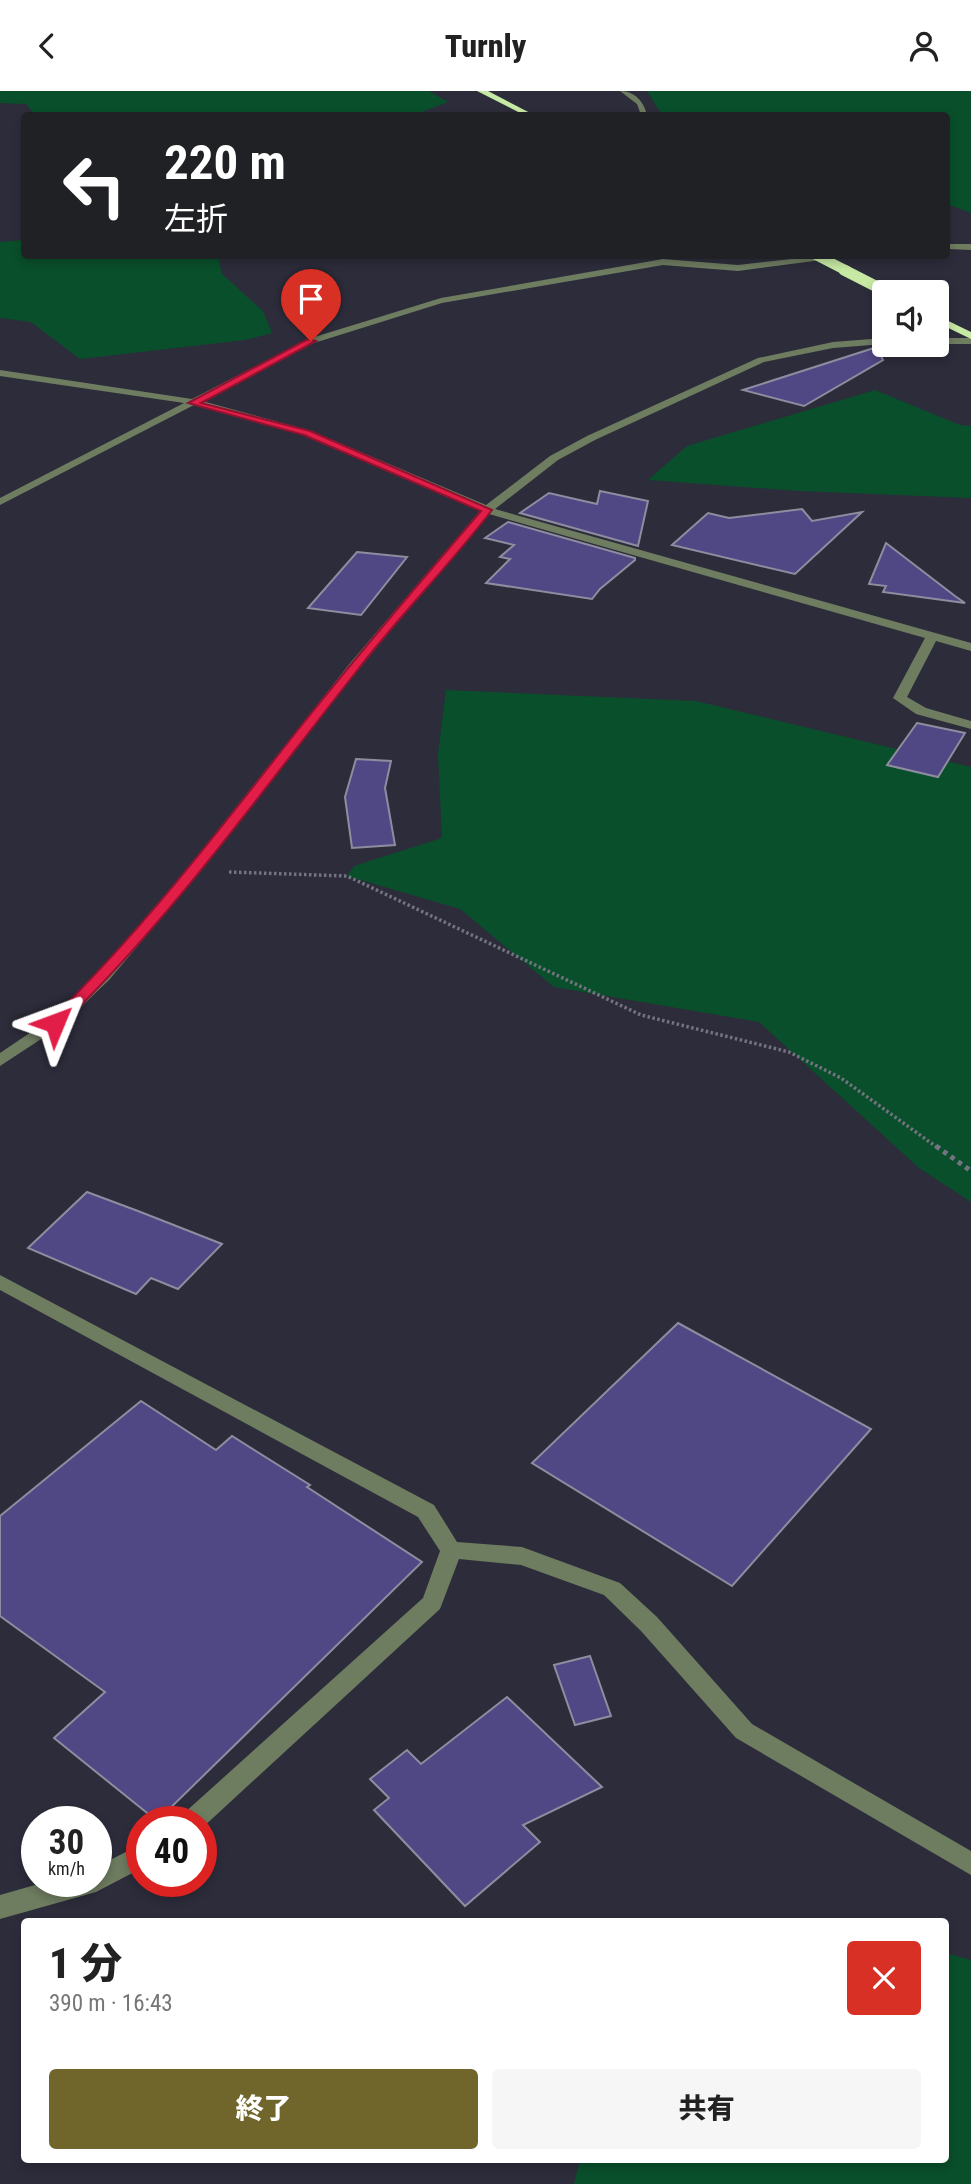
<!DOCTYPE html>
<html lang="ja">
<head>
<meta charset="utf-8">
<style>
  body { margin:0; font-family:"Roboto Condensed","Noto Sans JP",sans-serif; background:#f6f6f6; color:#222; height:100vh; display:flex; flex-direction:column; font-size:26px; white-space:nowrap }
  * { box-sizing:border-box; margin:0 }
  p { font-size:23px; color:#767676 }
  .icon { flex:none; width:38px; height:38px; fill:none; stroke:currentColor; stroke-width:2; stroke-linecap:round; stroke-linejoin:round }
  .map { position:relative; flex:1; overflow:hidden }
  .sheet { position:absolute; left:21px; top:1827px; width:928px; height:245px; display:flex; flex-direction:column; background:#fff; border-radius:7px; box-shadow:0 4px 10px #0003 }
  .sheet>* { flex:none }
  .hud { position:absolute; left:21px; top:21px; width:929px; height:147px; border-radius:7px; box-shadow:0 4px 10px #0003; background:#202124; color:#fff; overflow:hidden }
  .fabs { position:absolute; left:872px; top:189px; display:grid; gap:14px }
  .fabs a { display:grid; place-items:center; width:77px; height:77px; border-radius:7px; background:#fff; box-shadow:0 4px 10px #0003; font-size:35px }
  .speed { position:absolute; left:21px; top:1715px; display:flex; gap:14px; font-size:35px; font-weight:700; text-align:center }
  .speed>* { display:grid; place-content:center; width:91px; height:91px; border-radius:50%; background:#fff; box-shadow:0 4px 10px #0003; line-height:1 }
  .speed small { font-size:18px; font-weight:400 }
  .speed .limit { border:10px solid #d22; background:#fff; color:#111 }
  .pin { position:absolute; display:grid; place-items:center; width:60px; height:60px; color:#fff; margin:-72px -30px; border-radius:50% 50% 50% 0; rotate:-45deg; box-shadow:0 0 7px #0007 }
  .pin .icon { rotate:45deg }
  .me { position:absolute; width:77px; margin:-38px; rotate:46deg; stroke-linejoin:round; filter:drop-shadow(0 0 5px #0008) }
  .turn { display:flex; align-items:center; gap:24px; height:147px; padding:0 28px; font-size:32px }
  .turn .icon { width:91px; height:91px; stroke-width:2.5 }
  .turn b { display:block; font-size:49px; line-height:60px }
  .round { display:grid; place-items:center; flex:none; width:74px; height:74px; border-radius:7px; background:#f6f6f6 }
  .summary { display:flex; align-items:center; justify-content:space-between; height:119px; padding:0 28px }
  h1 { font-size:42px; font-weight:800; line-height:52px }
  .button { display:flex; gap:14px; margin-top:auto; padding:14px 28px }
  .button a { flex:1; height:80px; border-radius:7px; background:#70662b; color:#fff; font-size:28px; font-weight:800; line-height:80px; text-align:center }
  .button a+a { background:#f6f6f6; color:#222 }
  header { display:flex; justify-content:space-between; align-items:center; height:91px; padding:0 28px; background:#fff; font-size:32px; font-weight:800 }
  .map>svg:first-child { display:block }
</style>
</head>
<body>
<header><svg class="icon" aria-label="back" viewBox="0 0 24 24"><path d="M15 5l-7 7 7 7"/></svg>Turnly<svg class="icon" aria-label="person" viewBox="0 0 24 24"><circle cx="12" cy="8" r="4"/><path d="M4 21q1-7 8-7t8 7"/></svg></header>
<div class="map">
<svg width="971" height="2093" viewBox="0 0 971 2093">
  <rect width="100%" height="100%" fill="#2d2c3b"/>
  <g fill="#094f2b">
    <path d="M 0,0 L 429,0 L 448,11 L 414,24 L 35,24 L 26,13 L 0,12 Z"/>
    <path d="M 647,0 L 971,0 L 971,122 L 947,113 L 947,24 L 662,24 Z"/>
    <path d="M 24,149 L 24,164 L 218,165 L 222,183 L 263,220 L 272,242 L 245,249 L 80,268 L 31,231 L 0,227 L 0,151 Z"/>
    <path d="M 875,299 L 960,334 L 971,335 L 971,407 L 799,400 L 648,389 L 687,355 Z"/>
    <path d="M 446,599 L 696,610 L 971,676 L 971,1111 L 919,1077 L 759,931 L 554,896 L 460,818 L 347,785 L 354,775 L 442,747 L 438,663 Z"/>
    <path d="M 945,1862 L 971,1869 L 971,2093 L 574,2093 L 580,2069 L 945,2068 Z"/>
  </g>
  <g fill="#504785" stroke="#8e8d9f" stroke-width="2">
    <path d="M 877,256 L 883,269 L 804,315 L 743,299 Z"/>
    <path d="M 600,400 L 648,410 L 638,455 L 520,422 L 549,402 L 597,413 Z"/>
    <path d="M 802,418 L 812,430 L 862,421 L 795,483 L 672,454 L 708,422 L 729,427 Z"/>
    <path d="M 508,431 L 635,467 L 635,469 L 600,498 L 592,508 L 486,492 L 510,468 L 500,466 L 514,454 L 485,447 Z"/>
    <path d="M 886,452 L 955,505 L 965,512 L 883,501 L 886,495 L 869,493 Z"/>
    <path d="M 357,461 L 407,466 L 361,524 L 308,517 Z"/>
    <path d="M 917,632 L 965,642 L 938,686 L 887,674 Z"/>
    <path d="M 356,668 L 391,670 L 385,697 L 395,754 L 352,757 L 345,706 Z"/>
    <path d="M 87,1101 L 138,1120 L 222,1153 L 178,1198 L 151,1187 L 136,1203 L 28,1157 Z"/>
    <path d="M 678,1232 L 871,1338 L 732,1495 L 532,1372 Z"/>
    <path d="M 141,1310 L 216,1359 L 232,1345 L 310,1394 L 307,1396 L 422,1471 L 157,1730 L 54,1647 L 105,1601 L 0,1525 L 0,1425 Z"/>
    <path d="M 590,1565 L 611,1625 L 575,1634 L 554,1574 Z"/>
    <path d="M 507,1606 L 602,1696 L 523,1734 L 540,1751 L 465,1815 L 374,1719 L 389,1707 L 370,1688 L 407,1659 L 421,1673 Z"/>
  </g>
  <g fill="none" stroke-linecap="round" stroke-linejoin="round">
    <path stroke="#747380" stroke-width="3.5" stroke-dasharray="2.5 2.5" stroke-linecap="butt" d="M 229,781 L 347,785 L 641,924 L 789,961 L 841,987 L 938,1057"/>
    <path stroke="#747380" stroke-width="5" stroke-dasharray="4.5 4.5" stroke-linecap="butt" d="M 936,1055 L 971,1080"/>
    <g fill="#6e7c60" fill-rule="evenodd">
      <path d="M 620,0 C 635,0 644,11 647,24 L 641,24 L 637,13 Z"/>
      <path d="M 971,153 L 971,159 L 947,158 L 947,153 Z"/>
      <path d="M 828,164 L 860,164 L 738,180 L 663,174 L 442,212 L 314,252 L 202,310 L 311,340 L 486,414 L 550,365 L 587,345 L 758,267 L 833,251 L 884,247 L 884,253 L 833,257 L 764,271 L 595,349 L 558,369 L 495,418 L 971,552 L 971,560 L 936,550 L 907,606 L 926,617 L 971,630 L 971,638 L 916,623 L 893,607 L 925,547 L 489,423 L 359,577 L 198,783 L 109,889 L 61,935 L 0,975 L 0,962 L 49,929 L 97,883 L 188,777 L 351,571 L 480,420 L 303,344 L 194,314 L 0,414 L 0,407 L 184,312 L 0,285 L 0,279 L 192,308 L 308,248 L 441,207 L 663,168 L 738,174 Z"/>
      <rect x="936" y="247" width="35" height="6"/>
      <path d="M 0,1184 L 434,1414 L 457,1451 L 522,1456 L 620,1492 L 657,1526 L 752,1633 L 971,1760 L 971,1784 L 736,1647 L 641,1540 L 604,1504 L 521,1474 L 459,1468 L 440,1518 L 201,1738 L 201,1731 L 180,1731 L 183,1723 L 423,1507 L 440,1460 L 418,1426 L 0,1199 Z"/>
      <path d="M 142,1753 L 142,1777 L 96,1801 L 0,1828 L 0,1804 L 49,1790 L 96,1790 L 96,1776 Z"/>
    </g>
    <g fill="#c6e9a3" fill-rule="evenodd">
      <path d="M 477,0 L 488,0 L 534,24 L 524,24 Z"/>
      <path d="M 936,224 L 971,241 L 971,248 L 936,231 Z"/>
    </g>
    <path stroke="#c6e9a3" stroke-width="10" d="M 816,164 L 847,180"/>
    <path stroke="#c6e9a3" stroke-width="11" d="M 844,179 L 887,201"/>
  </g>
  <path fill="#e11d48" stroke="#92132f" stroke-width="2" d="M 308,248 L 316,250 L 201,312 L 310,340 L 492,419 C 449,475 399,525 356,581 C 261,701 171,828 60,935 L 50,935 L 48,932 L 50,929 C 143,839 221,736 301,635 C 359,562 420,491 481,420 L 304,344 L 188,312 Z"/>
</svg>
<div class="fabs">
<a><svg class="icon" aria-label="sound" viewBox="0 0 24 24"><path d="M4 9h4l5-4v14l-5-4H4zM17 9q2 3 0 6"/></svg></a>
</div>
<div class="speed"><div>30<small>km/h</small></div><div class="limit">40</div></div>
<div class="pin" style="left:311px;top:250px;background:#d93025"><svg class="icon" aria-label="arrive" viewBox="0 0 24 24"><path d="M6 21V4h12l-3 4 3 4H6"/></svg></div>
<svg class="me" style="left:55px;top:932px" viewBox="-20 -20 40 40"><path d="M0-17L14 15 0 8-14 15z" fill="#e11d48" stroke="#fff" stroke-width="4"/></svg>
<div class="hud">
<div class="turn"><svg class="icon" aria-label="left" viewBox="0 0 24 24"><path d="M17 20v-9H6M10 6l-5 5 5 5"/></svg><div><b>220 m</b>左折</div></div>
</div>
<section class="sheet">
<div class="summary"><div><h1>1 分</h1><p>390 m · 16:43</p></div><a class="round" style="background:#d93025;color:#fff"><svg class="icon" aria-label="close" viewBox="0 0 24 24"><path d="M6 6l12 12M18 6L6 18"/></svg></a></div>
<div class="button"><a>終了</a><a>共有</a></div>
</section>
</div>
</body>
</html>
